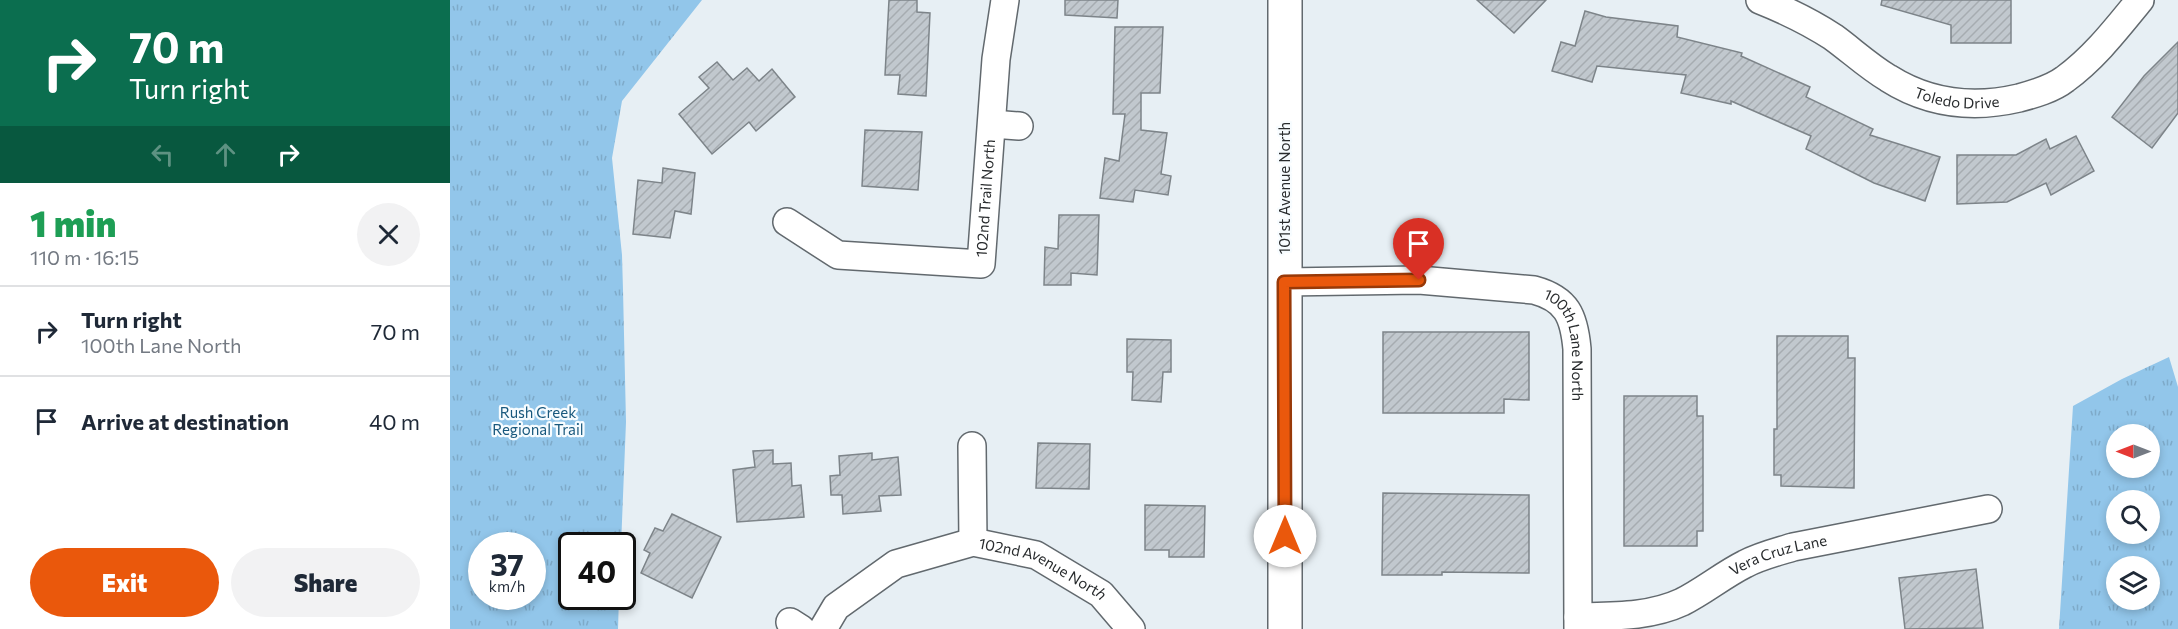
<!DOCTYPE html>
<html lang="en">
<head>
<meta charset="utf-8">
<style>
  body { margin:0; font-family:Commissioner,sans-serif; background:#f2f2f3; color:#1f2937; height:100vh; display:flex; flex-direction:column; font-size:22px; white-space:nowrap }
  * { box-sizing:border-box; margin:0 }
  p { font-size:20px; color:#747a83 }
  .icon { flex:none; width:33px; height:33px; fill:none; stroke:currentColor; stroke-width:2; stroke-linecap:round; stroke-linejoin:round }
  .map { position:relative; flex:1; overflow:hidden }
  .details { display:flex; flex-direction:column; background:#fff; width:450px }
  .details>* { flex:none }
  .top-card { background:#0b6e4f; color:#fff; overflow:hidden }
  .needle { width:39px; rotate:270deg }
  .tools { position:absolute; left:1656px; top:424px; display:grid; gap:12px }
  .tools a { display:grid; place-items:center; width:54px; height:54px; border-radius:50%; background:#fff; box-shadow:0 3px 9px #0003; font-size:30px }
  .speed { position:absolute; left:18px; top:532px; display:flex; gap:12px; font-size:30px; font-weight:700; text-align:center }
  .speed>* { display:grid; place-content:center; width:78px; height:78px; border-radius:50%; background:#fff; box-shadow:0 3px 9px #0003; line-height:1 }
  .speed small { font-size:15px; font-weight:400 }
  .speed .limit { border:3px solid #111; border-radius:9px; background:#fff; color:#111 }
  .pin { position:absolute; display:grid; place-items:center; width:51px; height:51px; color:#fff; margin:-62px -26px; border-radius:50% 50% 50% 0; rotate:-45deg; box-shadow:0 0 6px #0007 }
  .pin .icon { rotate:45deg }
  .me { position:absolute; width:66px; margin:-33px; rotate:0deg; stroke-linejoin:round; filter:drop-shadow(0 0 4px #0008) }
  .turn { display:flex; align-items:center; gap:21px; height:126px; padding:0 30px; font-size:27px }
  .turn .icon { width:78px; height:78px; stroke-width:2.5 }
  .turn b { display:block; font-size:42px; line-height:51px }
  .lanes { display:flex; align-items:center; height:57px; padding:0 30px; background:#0003; justify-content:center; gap:30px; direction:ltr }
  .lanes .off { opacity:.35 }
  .round { display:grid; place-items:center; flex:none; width:63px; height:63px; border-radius:32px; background:#f2f2f3 }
  .summary { display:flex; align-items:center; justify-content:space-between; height:102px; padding:0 30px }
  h1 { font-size:36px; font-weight:800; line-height:45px; color:#1e9e55 }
  .action { display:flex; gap:12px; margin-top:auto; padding:12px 30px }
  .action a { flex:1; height:69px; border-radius:36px; background:#ea580c; color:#fff; font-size:24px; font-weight:800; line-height:69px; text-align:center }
  .action a+a { background:#f2f2f3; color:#1f2937 }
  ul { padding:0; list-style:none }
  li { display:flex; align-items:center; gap:18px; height:90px; padding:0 30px; border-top:2px solid #e0e1e3 }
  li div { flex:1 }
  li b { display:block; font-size:22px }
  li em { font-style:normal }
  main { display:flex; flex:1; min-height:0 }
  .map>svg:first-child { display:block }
</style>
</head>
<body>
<main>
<section class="details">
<div class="top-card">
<div class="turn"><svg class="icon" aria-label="right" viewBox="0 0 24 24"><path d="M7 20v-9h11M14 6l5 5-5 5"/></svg><div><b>70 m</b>Turn right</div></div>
<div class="lanes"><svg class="icon off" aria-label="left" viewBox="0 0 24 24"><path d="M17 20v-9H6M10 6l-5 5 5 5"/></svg><svg class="icon off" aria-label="ahead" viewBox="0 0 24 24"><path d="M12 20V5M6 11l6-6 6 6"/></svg><svg class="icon" aria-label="right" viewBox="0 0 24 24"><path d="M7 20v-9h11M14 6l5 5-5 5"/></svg></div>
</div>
<div class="summary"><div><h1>1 min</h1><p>110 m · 16:15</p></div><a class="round"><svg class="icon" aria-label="close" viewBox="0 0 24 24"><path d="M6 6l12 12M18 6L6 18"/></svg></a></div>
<ul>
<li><svg class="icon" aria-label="right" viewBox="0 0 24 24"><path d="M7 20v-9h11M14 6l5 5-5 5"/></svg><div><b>Turn right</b><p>100th Lane North</p></div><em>70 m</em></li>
<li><svg class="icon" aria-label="arrive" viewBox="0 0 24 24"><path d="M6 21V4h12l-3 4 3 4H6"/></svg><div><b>Arrive at destination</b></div><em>40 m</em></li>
</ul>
<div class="action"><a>Exit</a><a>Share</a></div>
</section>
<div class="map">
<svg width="1728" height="629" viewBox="0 0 1728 629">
  <defs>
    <pattern id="grass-tufts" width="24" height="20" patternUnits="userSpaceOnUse" patternTransform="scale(1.5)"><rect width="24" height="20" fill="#92c6ea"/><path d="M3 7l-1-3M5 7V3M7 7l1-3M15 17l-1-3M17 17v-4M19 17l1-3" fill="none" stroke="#7eaac9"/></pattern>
    <pattern id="building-hatch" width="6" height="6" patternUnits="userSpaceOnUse" patternTransform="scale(1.5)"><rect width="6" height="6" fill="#c1c8ce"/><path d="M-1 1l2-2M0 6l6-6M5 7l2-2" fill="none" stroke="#a6acb1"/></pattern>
  </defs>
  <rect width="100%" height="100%" fill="#e7eff4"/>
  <g fill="url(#grass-tufts)" fill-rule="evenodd">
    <path d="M 0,0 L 252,0 L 172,101 L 162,158 L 172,255 L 173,290 L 176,422 L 171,546 L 122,546 L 122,597 L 169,597 L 168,629 L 0,629 ZM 32,546 L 82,546 L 82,597 L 32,597 Z"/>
    <path d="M 1719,357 L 1728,387 L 1728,629 L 1609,629 L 1623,406 L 1672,379 ZM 1666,435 L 1700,435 L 1700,468 L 1666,468 ZM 1666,501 L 1700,501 L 1700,534 L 1666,534 ZM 1666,567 L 1700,567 L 1700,600 L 1666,600 Z"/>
  </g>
  <g fill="url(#building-hatch)" stroke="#7d8489" stroke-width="1.5">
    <path d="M 439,0 L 467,0 L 467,12 L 480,13 L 476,96 L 448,94 L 450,75 L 435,75 Z"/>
    <path d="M 615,0 L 668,0 L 667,18 L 615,15 Z"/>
    <path d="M 1027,0 L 1096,0 L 1064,33 Z"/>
    <path d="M 1432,0 L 1561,0 L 1561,43 L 1501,43 L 1501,25 L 1431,5 Z"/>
    <path d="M 1135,11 L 1156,17 L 1228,26 L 1227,37 L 1292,53 L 1291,56 L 1360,87 L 1356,97 L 1423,129 L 1420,135 L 1490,157 L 1475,201 L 1424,183 L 1356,149 L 1361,136 L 1281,101 L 1281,104 L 1231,93 L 1236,75 L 1147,66 L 1142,82 L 1102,71 L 1111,42 L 1125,46 Z"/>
    <path d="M 665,27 L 713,27 L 710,93 L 691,93 L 691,130 L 717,133 L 711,174 L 721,176 L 718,195 L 685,190 L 683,202 L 650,198 L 655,158 L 669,161 L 675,114 L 663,114 Z"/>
    <path d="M 1728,42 L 1728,113 L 1702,148 L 1662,117 L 1694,76 Z"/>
    <path d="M 267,62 L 283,80 L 297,68 L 309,81 L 322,69 L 345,97 L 306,131 L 299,122 L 262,154 L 229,114 L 259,88 L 249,77 Z"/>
    <path d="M 415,130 L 472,132 L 468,190 L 412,186 Z"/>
    <path d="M 1626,136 L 1644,171 L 1601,195 L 1596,183 L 1557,202 L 1507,204 L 1507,155 L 1566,155 L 1596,139 L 1600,149 Z"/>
    <path d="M 213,168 L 245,173 L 241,214 L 225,211 L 220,238 L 183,234 L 188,180 L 212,183 Z"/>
    <path d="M 609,215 L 649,215 L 647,275 L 621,273 L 621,285 L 594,285 L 595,247 L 608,249 Z"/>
    <path d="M 933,332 L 1079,332 L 1079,400 L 1054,399 L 1054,413 L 933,413 Z"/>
    <path d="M 1327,336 L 1398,336 L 1398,358 L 1405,358 L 1404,488 L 1331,486 L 1331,475 L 1324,475 L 1324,429 L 1327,429 Z"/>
    <path d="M 677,339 L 721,340 L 721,372 L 713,372 L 711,402 L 682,400 L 683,372 L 677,372 Z"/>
    <path d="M 1174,396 L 1247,396 L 1247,416 L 1253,416 L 1253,531 L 1247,531 L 1247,546 L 1174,546 Z"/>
    <path d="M 588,443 L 640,444 L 639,489 L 586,488 Z"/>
    <path d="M 323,450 L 323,464 L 341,463 L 342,486 L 351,485 L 354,517 L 287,522 L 283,470 L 305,467 L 303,451 Z"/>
    <path d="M 422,453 L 422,460 L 448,457 L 451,495 L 429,496 L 431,511 L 393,514 L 392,495 L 381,495 L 380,476 L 390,475 L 389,456 Z"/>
    <path d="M 933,493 L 1079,495 L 1079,573 L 992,572 L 992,575 L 932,575 Z"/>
    <path d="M 695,505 L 755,506 L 754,557 L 719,557 L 719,550 L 695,550 Z"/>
    <path d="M 222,514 L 271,537 L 242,598 L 191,573 L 200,553 L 194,550 L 205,528 L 213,531 Z"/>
    <path d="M 1526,569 L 1533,628 L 1455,629 L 1449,578 Z"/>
  </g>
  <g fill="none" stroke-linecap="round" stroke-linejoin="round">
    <g stroke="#62696e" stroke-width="30">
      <g id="street">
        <path id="s1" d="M 1310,0 C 1335,10 1360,22 1383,37 C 1401,50 1418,66 1438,78 C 1479,104 1522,109 1569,98 C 1584,94 1602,89 1615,79 C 1645,57 1667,28 1690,0"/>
        <path d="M 542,124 L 569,126"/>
        <path id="s2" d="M 337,222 L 388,255 L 531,264 L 546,59 L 555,0"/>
        <path id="s3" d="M 834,282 L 969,280 L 1084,290 C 1117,299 1124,316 1127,349 L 1128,629"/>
        <path d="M 522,446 L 523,542"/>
        <path id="s4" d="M 1128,617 C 1163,616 1200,617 1232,602 C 1254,591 1273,575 1295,564 C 1310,556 1327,552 1343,547 L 1538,509"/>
        <path d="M 340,622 L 351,629"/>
        <path id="s5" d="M 373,629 L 386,607 L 446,564 L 523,542 L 586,555 L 651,594 L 681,629"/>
      </g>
    </g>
    <g stroke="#62696e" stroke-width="36">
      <path id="secondary" d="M 835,629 L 835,0"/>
    </g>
    <use href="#street" stroke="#fff" stroke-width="27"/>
    <use href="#secondary" stroke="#fff" stroke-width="33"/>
  </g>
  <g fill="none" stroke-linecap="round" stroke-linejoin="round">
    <g stroke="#983908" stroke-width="15">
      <path id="route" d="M 835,536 L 834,282 L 969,280"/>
    </g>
    <use href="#route" stroke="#ea580c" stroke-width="10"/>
  </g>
  <g text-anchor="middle" stroke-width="4.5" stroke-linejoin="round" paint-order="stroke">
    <g font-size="15" fill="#282b2d" stroke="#f7fcff">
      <text dy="5" stroke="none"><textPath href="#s1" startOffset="224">Toledo Drive</textPath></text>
      <text transform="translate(835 188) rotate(-90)" y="5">101st Avenue North</text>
      <text dy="5" stroke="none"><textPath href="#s2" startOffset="270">102nd Trail North</textPath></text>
      <text dy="5" stroke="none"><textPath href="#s3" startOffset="322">100th Lane North</textPath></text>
      <text dy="5" stroke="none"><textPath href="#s4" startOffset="214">Vera Cruz Lane</textPath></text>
      <text dy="5" stroke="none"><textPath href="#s5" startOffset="255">102nd Avenue North</textPath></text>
    </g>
    <g font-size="15" fill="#18587d" stroke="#f7fcff">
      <text x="88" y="418">Rush Creek<tspan x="88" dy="17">Regional Trail</tspan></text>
    </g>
  </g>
</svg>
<div class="tools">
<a><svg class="needle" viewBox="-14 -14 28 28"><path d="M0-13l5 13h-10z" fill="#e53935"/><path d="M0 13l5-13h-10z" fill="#747a83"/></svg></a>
<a><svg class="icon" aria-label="search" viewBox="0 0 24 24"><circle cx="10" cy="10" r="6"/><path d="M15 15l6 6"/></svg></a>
<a><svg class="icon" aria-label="layers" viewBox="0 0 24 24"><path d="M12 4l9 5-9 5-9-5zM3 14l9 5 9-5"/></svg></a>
</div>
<div class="speed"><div>37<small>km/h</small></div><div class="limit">40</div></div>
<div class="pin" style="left:969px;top:280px;background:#d93025"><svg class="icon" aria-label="arrive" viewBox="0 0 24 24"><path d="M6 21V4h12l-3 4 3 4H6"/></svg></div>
<svg class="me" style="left:835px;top:536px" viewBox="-20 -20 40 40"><circle r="19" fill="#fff"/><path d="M0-13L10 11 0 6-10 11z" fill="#ea580c"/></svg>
</div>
</main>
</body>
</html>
